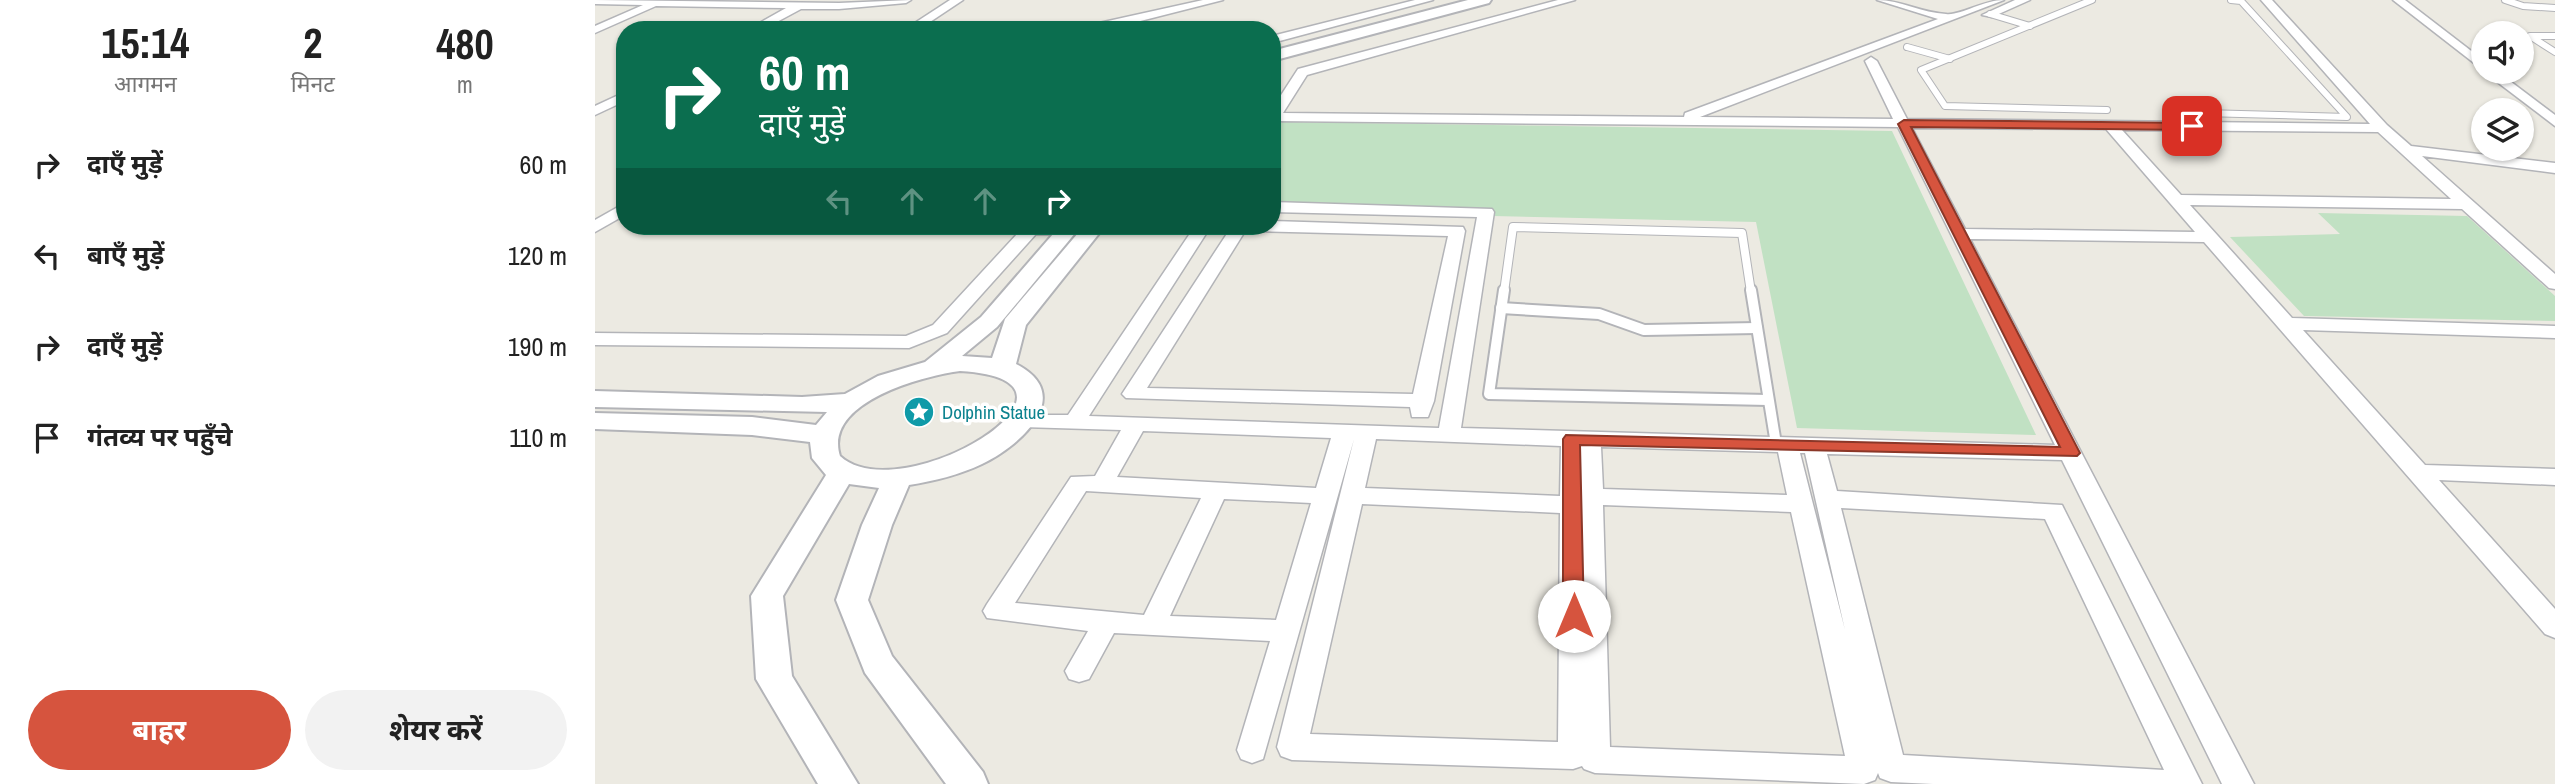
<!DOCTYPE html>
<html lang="hi">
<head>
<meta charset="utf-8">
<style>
  body { margin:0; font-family:"Archivo Narrow","Noto Sans Devanagari",sans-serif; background:#f2f2f2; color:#222; height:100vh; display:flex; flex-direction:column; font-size:26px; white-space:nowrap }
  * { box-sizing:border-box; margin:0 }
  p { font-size:23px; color:#767676 }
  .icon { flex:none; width:38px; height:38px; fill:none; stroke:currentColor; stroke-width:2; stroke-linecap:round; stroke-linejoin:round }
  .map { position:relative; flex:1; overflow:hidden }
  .panel { display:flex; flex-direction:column; background:#fff; width:595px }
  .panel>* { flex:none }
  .hud { position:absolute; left:21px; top:21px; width:665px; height:214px; border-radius:28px; box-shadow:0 2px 5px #0004; background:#0b6e4f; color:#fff; overflow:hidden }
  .controls { position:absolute; left:1876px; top:21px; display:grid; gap:14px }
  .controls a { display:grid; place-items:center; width:63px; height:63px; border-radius:50%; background:#fff; box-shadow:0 2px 5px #0004; font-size:35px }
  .pin { position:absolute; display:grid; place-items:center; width:60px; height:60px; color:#fff; margin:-30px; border-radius:14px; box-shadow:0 4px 10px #0006 }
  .me { position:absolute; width:77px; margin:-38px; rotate:0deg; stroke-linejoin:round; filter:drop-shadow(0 0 5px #0008) }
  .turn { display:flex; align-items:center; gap:24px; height:147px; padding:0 28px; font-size:32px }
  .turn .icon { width:91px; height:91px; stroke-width:2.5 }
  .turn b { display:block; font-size:49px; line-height:60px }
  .lanes { display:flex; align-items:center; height:66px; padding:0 28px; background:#0003; justify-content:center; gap:35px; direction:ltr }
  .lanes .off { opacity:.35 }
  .eta { display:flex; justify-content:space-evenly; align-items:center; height:119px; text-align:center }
  .eta b { font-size:42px; font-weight:700; line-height:49px }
  .cta { display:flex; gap:14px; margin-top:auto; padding:14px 28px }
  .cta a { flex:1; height:80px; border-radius:42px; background:#d6543e; color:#fff; font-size:28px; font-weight:700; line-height:80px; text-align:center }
  .cta a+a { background:#f2f2f2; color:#222 }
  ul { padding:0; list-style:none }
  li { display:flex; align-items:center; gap:21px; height:91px; padding:0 28px }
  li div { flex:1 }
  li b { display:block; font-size:26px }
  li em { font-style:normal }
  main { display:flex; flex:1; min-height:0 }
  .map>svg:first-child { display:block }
</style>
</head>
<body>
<main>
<section class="panel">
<div class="eta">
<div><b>15:14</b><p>आगमन</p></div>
<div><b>2</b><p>मिनट</p></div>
<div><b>480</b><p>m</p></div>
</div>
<ul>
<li><svg class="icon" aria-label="right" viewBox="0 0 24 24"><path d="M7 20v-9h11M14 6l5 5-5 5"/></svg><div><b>दाएँ मुड़ें</b></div><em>60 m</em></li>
<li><svg class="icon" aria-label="left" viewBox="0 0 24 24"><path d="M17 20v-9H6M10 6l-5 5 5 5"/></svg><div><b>बाएँ मुड़ें</b></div><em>120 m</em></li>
<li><svg class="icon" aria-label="right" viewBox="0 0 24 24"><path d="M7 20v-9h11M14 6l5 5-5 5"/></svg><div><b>दाएँ मुड़ें</b></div><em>190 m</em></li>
<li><svg class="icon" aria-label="arrive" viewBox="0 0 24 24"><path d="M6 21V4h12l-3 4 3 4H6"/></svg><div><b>गंतव्य पर पहुँचे</b></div><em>110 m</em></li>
</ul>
<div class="cta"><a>बाहर</a><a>शेयर करें</a></div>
</section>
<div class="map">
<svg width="1960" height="784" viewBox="0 0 1960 784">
  <rect width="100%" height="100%" fill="#eceae2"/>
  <g fill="#c1e1c3">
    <path d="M 687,122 L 1297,131 L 1441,435 L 1202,428 L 1161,222 L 677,211 L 677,136 Z"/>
    <path d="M 1723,213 L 1872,216 L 1960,296 L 1960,321 L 1709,316 L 1635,237 L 1745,234 Z"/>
  </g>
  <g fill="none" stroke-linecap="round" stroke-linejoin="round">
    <g stroke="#b3b4b8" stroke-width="8">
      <g id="service-far2">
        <path d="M 1497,0 L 1326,70 L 1350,106 L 1512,110"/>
        <path d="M 1910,0 L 1928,6 L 1960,8"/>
        <path d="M 1395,14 L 1435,26"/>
        <path d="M 1960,36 L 1935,36 L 1960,52"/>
        <path d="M 1312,47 L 1355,59"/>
        <path d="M 1608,113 L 1752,117 L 1646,1 L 1636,0"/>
      </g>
    </g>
    <g stroke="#b3b4b8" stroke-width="10">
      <path id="service-far1" d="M 909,292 L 918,227 L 1147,233 L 1156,292"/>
    </g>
    <g stroke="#b3b4b8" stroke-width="14">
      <g id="service">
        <path d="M 909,290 L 894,394 L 1173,400"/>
        <path d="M 1156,290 L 1181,444"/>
        <path d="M 906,308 L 1004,314 L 1049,330 L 1162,328"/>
      </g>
    </g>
    <g stroke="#b3b4b8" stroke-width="3">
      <g id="minor">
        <path d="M 0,0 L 244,3 L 316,0 L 311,3 L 244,9 L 206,9 L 167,30 L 152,30 L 191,8 L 61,6 L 0,33 L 0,26 L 48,5 L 0,4 Z"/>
        <path d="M 355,0 L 368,0 L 323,30 L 309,30 Z"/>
        <path d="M 608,0 L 628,0 L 510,30 L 497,30 L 504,23 Z"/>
        <path d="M 820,0 L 838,0 L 677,43 L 677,36 Z"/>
        <path d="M 963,0 L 980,0 L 712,75 L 688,113 L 1089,117 L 1090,113 L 1343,19 L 1282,0 C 1306,0 1327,13 1351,14 C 1365,16 1388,0 1409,0 L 1105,117 L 1298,119 L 1270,61 L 1276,57 L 1282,61 L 1312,119 L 1775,124 L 1666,0 L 1677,0 L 1792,125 L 1816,146 L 1960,163 L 1960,173 L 1827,156 L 1960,274 L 1960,289 L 1954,288 L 1867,209 L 1595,205 L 1697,318 L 1960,326 L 1960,338 L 1708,330 L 1830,465 L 1960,469 L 1960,485 L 1844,480 L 1960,609 L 1960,638 L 1950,634 L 1609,242 L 1375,239 L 1659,784 L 1627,784 L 1467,460 L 1232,454 L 1242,491 L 1467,505 L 1607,784 L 1338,784 L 1296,782 L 1285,778 L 1283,773 L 1280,780 L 1269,784 L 1000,773 L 989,769 L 987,766 L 978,769 L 697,760 L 686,756 L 682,747 L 759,439 L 668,759 L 657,763 L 646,759 L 642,750 L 675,641 L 519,633 L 494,679 L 484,682 L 474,679 L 470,671 L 493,631 L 392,618 L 388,611 L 392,604 L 476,477 L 500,476 L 526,430 L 427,427 L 419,425 L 416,420 L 419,415 L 473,415 L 600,226 L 616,226 L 494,416 L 844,428 L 882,217 L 677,212 L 677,202 L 897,209 L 899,212 L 866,428 L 1460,445 L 1303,127 L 683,121 L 677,124 L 677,109 L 703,69 ZM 1317,128 L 1511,129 L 1600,232 L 1370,229 ZM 1527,130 L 1783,132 L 1856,199 L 1586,195 ZM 548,431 L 736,438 L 721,488 L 522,477 ZM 781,439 L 966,446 L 965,496 L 770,488 ZM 1006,447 L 1183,452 L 1192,495 L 1008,489 ZM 1205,453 L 1210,453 L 1250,630 ZM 491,491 L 606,498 L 549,615 L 420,603 ZM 629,499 L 716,503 L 681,620 L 575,616 ZM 767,504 L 965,513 L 963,742 L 715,734 ZM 1008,505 L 1196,512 L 1250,756 L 1015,747 ZM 1246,508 L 1450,519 L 1569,770 L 1308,755 Z"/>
        <path d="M 1420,0 L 1435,0 L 1397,17 L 1387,15 Z"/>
        <path d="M 1798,0 L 1810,0 L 1888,60 L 1888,70 Z"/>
        <path d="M 1889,72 L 1903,72 L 1960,115 L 1960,126 Z"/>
        <path d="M 30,92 L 30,101 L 0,115 L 0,106 Z"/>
        <path d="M 30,203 L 30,215 L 0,232 L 0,220 Z"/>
        <path d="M 677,221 L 868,227 L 870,231 L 839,401 L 833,417 L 817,417 L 815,407 L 531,398 L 527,394 L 637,226 L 677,226 ZM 652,228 L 659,231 L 853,236 L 818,394 L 552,388 Z"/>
        <path d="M 312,226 L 500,226 L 505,230 L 497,235 L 441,234 L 352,333 L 314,348 L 0,345 L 0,333 L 311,336 L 338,325 L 423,233 L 320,231 Z"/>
      </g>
    </g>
    <g stroke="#b3b4b8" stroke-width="4">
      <g id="tertiary">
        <path d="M 873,0 L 896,0 L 894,3 L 677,61 L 677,51 Z"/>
        <path d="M 465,226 L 486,226 L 402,327 L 367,356 L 397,358 L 410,319 L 489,226 L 510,226 L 431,325 L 421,364 C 482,395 425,446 387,464 C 364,475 339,481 314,485 L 297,525 L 273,600 L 297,656 L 388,772 L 393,784 L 351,784 L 270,673 L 241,600 L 267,525 L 284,488 L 254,484 L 188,596 L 197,676 L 263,784 L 223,784 L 161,679 L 156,596 L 231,475 L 217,458 L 215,442 L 157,435 L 0,429 L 0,413 L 157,417 L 221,425 L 232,412 L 0,407 L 0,391 L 207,397 L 250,394 L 283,376 L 330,362 L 386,317 ZM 365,371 C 524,380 306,512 245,456 C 228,402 328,376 365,371 Z"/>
      </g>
    </g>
    <use href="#service-far2" stroke="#fff" stroke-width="6"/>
    <use href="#service-far1" stroke="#fff" stroke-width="8"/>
    <use href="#service" stroke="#fff" stroke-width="10"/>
    <use href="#minor" fill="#fff" fill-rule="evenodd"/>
    <use href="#tertiary" fill="#fff" fill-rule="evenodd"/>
  </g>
  <path fill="#d6543e" stroke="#8b3728" stroke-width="2" d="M 1309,120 L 1597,123 L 1603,126 L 1597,130 L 1316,127 L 1485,453 L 1482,456 L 985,445 L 989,616 L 986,622 L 979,624 L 971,622 L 968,616 L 968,439 L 971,435 L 1465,447 L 1303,124 Z"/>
  <defs>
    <g id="sight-disc" transform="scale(1.575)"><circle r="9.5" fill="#0f9aa8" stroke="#fff"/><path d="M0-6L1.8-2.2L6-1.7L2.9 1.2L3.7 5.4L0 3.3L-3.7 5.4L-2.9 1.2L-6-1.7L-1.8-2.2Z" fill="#fff"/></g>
  </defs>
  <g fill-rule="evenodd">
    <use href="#sight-disc" x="324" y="412"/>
  </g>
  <g text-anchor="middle" stroke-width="7" stroke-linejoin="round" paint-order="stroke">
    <g font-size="19" fill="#0d838f" stroke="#fff" text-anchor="start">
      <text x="347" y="419">Dolphin Statue</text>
    </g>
  </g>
</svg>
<div class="controls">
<a><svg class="icon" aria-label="sound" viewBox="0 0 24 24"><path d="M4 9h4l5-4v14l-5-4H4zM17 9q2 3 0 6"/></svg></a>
<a><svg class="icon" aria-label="layers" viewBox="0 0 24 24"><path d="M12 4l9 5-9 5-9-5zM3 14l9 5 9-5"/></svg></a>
</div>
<div class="pin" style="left:1597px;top:126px;background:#d93025"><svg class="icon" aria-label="arrive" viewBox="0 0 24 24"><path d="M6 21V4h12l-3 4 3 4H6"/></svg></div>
<svg class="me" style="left:979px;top:616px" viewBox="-20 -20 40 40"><circle r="19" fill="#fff"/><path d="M0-13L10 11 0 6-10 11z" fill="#d6543e"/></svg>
<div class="hud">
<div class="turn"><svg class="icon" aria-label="right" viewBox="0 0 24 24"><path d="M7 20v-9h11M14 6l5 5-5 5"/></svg><div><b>60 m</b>दाएँ मुड़ें</div></div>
<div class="lanes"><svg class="icon off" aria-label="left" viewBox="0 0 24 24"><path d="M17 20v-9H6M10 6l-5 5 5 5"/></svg><svg class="icon off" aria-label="ahead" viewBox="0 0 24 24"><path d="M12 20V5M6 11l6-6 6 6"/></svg><svg class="icon off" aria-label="ahead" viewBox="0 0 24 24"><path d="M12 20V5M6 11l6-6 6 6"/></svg><svg class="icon" aria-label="right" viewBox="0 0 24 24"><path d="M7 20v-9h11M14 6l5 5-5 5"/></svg></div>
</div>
</div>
</main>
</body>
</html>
